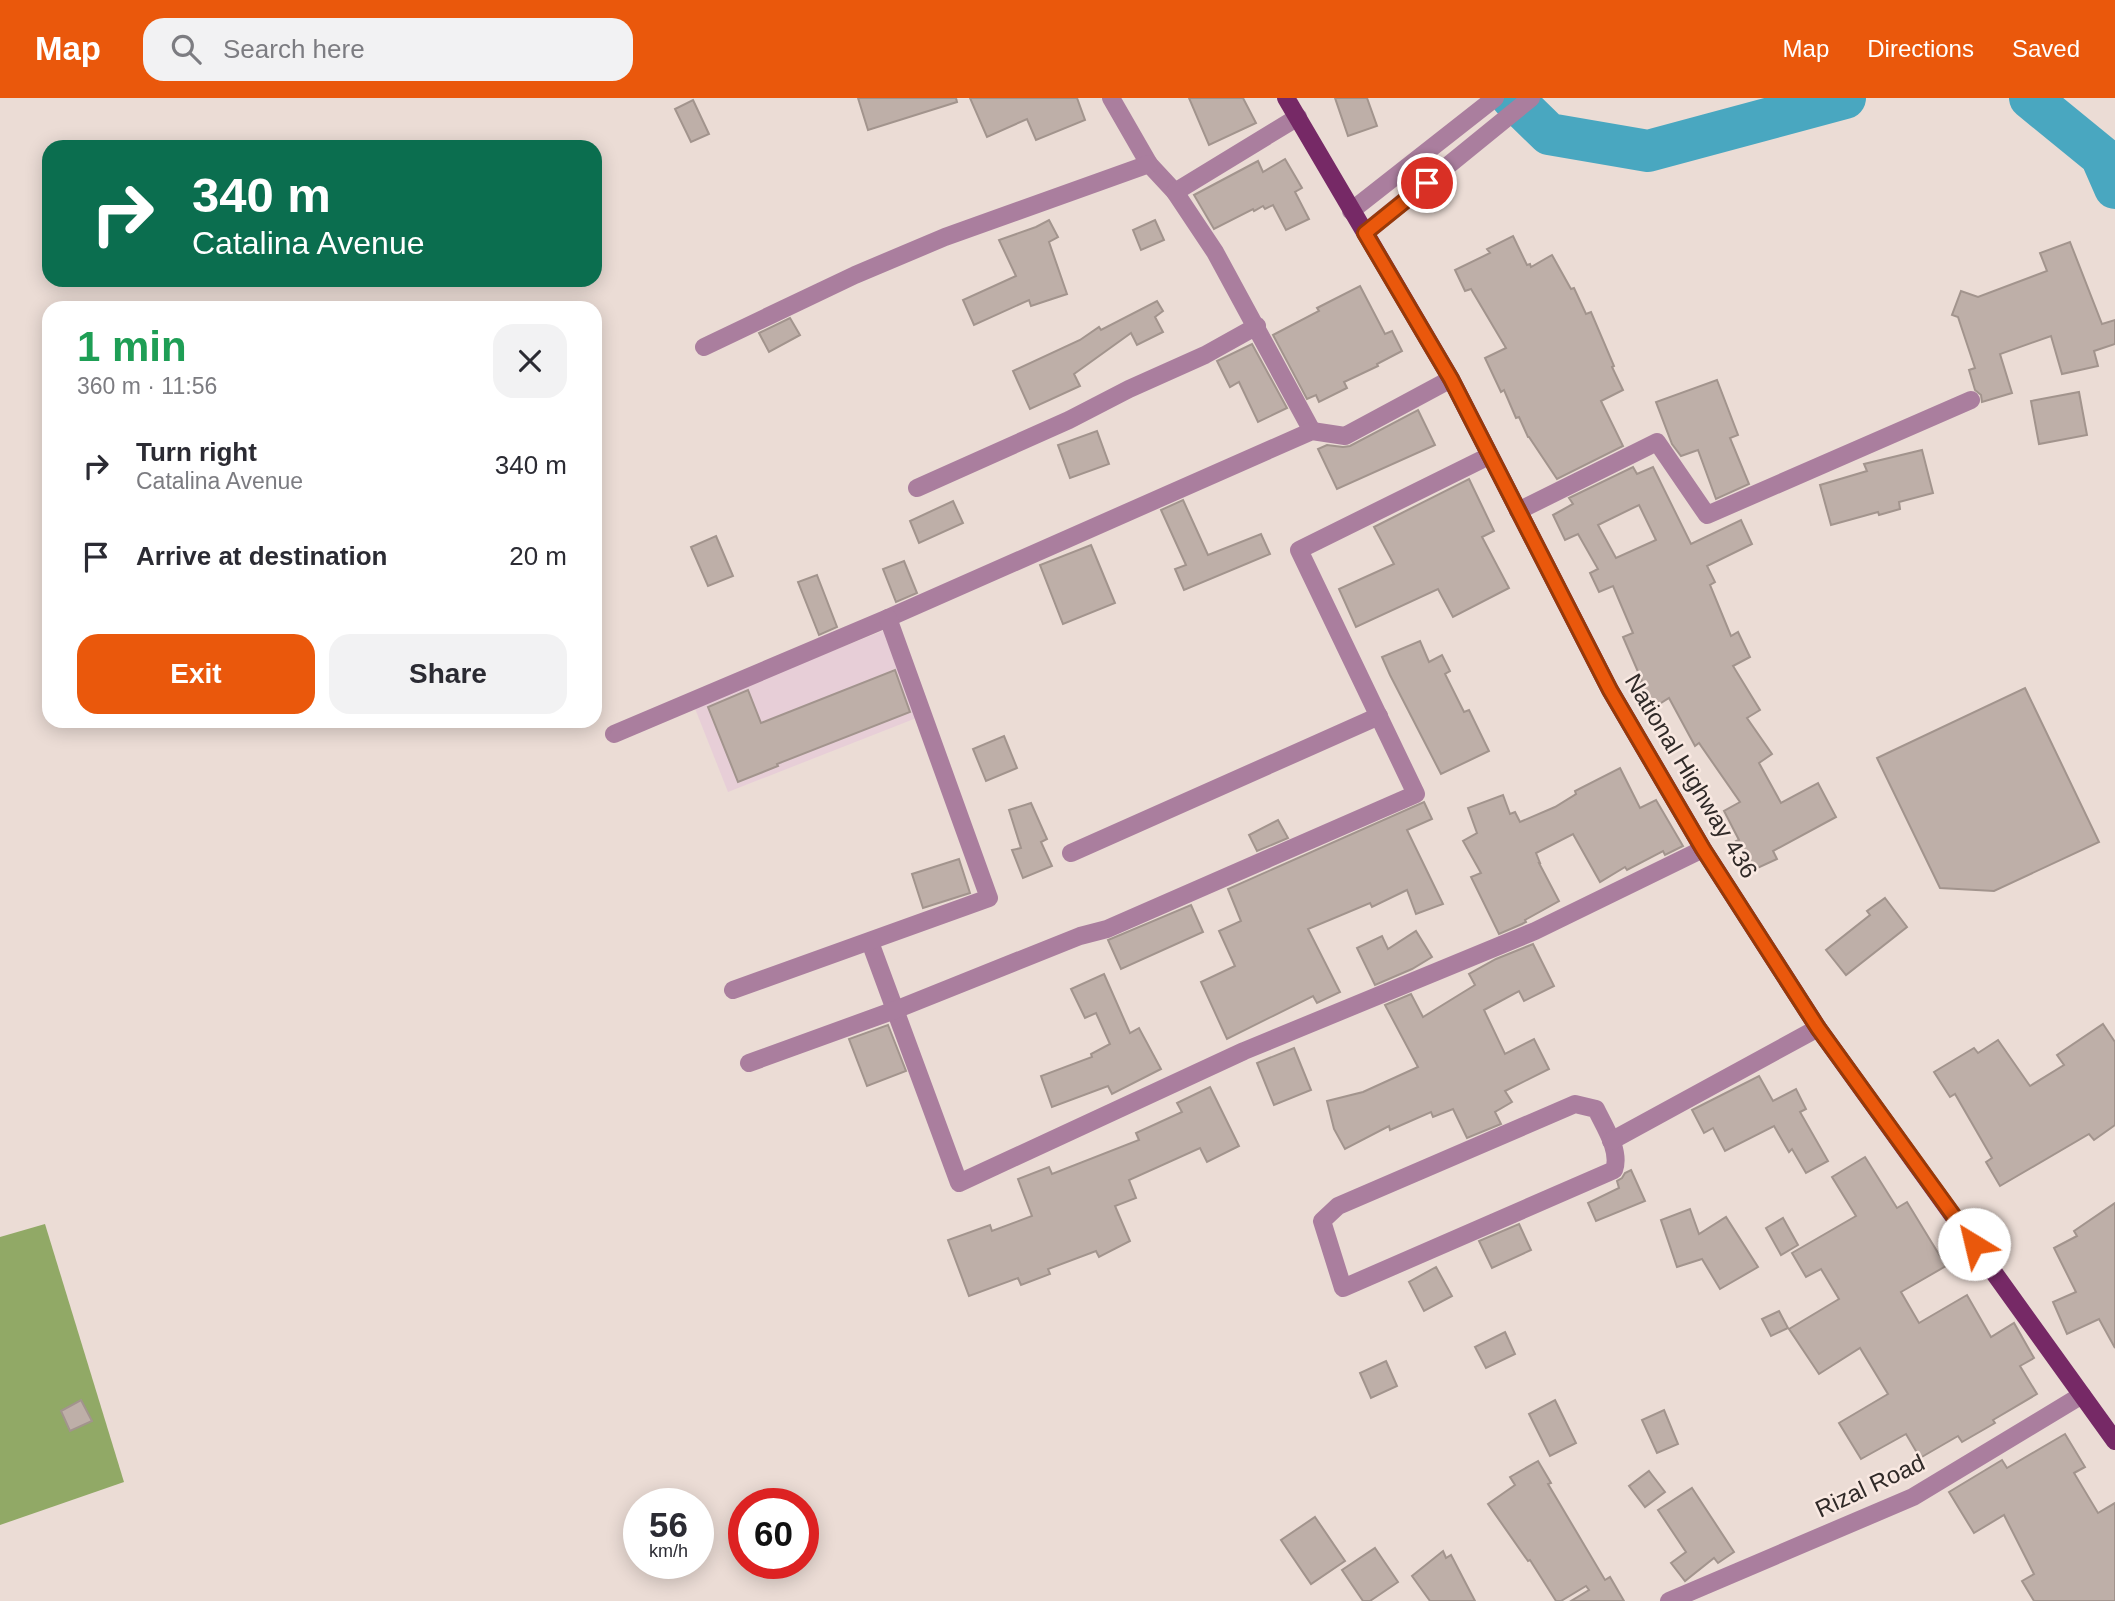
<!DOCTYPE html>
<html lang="en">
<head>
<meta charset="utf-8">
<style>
  body { margin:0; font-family:Arial,sans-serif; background:#f2f2f3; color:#2b2b33; height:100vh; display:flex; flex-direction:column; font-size:26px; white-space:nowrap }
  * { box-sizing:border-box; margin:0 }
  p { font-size:23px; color:#7c7c81 }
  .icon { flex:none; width:38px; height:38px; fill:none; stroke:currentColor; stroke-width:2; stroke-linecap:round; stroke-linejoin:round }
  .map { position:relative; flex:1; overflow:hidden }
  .drawer { position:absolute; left:42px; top:203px; width:560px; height:427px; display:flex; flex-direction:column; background:#fff; border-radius:21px; box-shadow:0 4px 18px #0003 }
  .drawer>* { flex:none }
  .top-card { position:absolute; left:42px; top:42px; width:560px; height:147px; border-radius:21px; box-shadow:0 4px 18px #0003; background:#0b6e4f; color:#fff; overflow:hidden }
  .speed { position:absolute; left:623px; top:1390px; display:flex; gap:14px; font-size:35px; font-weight:700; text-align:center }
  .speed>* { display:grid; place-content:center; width:91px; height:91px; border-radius:50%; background:#fff; box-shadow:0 4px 18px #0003; line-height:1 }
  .speed small { font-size:18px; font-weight:400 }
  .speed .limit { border:10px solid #d22; background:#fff; color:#111 }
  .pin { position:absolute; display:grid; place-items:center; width:60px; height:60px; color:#fff; margin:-30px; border:4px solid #fff; border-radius:50%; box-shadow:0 2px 7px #0007 }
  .me { position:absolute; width:77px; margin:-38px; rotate:324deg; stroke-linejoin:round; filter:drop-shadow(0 0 5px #0008) }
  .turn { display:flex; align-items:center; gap:24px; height:147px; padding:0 35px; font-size:32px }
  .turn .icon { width:91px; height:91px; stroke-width:2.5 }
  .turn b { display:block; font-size:49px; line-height:60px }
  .round { display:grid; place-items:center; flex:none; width:74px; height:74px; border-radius:21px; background:#f2f2f3 }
  .head { display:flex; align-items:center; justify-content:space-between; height:119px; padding:0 35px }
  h1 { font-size:42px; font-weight:700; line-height:52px; color:#1e9e55 }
  .primary-button { display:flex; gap:14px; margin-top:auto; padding:14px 35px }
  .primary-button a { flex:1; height:80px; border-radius:21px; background:#ea580c; color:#fff; font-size:28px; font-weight:700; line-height:80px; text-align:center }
  .primary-button a+a { background:#f2f2f3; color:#2b2b33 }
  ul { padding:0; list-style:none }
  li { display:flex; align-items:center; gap:21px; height:91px; padding:0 35px }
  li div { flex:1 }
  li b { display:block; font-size:26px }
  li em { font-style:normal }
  header { display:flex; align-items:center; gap:42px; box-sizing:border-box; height:98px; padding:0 35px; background:#ea580c; color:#fff }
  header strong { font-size:33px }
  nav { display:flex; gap:38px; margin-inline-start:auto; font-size:24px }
  .search { width:490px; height:63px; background:#f2f2f3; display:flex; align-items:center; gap:18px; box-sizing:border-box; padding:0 24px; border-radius:21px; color:#7c7c81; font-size:26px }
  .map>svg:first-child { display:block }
</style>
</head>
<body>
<header>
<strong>Map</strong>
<div class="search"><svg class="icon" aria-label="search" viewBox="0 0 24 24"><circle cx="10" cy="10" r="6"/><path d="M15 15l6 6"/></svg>Search here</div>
<nav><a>Map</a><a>Directions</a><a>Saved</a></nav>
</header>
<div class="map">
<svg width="2115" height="1503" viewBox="0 0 2115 1503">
  <rect width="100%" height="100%" fill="#ebdcd5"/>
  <path fill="#e7ced7" d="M 885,532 L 919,619 L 728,694 L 694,608 Z"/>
  <path fill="#91a966" d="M 45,1126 L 124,1384 L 0,1427 L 0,1139 Z"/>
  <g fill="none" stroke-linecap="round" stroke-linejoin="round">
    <g stroke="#49a7c0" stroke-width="42">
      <path d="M 1512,0 L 1549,36 L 1648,53 L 1845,0"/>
      <path d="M 2030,0 L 2101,58 L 2115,90"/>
    </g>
  </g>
  <g fill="#beafa8" stroke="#a2948d" stroke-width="2" fill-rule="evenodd">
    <path d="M 858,0 L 956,0 L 957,4 L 868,32 Z"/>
    <path d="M 970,0 L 1077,0 L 1085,22 L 1036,42 L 1027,21 L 987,39 Z"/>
    <path d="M 1189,0 L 1243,0 L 1256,25 L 1209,47 Z"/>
    <path d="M 1335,0 L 1367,0 L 1377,28 L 1348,38 Z"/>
    <path d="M 693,2 L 709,36 L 691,44 L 675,11 Z"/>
    <path d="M 1285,61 L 1302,90 L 1295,94 L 1309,121 L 1286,132 L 1273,107 L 1265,111 L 1263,108 L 1254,113 L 1253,111 L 1214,131 L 1194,97 L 1258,63 L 1263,74 Z"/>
    <path d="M 1049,122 L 1058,139 L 1049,144 L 1067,196 L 1031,208 L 1029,202 L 974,227 L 963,202 L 1016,178 L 999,142 L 1036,129 Z"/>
    <path d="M 1155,122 L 1164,142 L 1141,152 L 1133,132 Z"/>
    <path d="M 1513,138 L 1527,167 L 1530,166 L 1531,169 L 1552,157 L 1571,191 L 1574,190 L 1586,216 L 1591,214 L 1614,268 L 1612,269 L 1623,292 L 1601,303 L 1623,348 L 1557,381 L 1529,339 L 1528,339 L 1519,319 L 1516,320 L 1504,292 L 1501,294 L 1485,260 L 1506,250 L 1471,191 L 1465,193 L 1455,172 L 1490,155 L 1487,151 Z"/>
    <path d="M 2070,144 L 2102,226 L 2115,222 L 2115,246 L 2094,253 L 2098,268 L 2062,276 L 2051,238 L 2000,256 L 2012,295 L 1982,304 L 1981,297 L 1975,292 L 1969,272 L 1975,270 L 1958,219 L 1952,217 L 1961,193 L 1978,199 L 2047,173 L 2040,155 Z"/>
    <path d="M 1360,188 L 1385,236 L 1392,233 L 1402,253 L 1377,266 L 1378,268 L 1344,284 L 1347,290 L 1319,304 L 1316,297 L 1307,301 L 1273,237 L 1319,213 L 1317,210 Z"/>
    <path d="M 1157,203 L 1163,213 L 1155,219 L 1163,234 L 1137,247 L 1131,235 L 1074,276 L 1080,288 L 1030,311 L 1013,273 L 1080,242 L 1099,229 L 1101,232 Z"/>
    <path d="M 790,220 L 800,237 L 769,254 L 759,235 Z"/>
    <path d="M 1252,246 L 1287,310 L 1258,324 L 1239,284 L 1230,289 L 1217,263 Z"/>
    <path d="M 1717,282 L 1738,337 L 1730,340 L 1749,386 L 1716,401 L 1698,352 L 1681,358 L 1672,346 L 1656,304 Z"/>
    <path d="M 2079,294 L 2087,337 L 2039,346 L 2031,303 Z"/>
    <path d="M 1418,312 L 1435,347 L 1337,391 L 1318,351 L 1327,347 L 1343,349 L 1350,348 Z"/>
    <path d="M 1097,333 L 1109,366 L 1070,380 L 1058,347 Z"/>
    <path d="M 1922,352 L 1933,395 L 1899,404 L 1900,411 L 1879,417 L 1878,414 L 1831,427 L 1820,387 L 1867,373 L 1864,366 Z"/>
    <path d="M 1633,369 L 1637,376 L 1653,369 L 1691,446 L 1741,422 L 1752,446 L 1707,468 L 1715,484 L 1710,487 L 1731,538 L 1738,534 L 1750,559 L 1733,568 L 1760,612 L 1747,620 L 1772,656 L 1759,665 L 1781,705 L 1818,685 L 1836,719 L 1773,753 L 1777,761 L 1751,773 L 1736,743 L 1739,742 L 1724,713 L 1740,704 L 1699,645 L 1695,648 L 1669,600 L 1653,610 L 1639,585 L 1642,583 L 1623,539 L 1633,535 L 1613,488 L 1599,494 L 1590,475 L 1598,471 L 1578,436 L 1565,442 L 1553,417 L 1573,406 L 1569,400 ZM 1639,407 L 1656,442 L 1616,460 L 1598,427 Z"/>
    <path d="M 1469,381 L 1494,433 L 1482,439 L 1509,490 L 1453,519 L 1438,491 L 1356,529 L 1339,491 L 1394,466 L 1374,429 Z"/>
    <path d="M 1183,402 L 1208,457 L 1261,436 L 1270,456 L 1184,492 L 1175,471 L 1186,467 L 1161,412 Z"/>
    <path d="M 953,403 L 963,425 L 919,445 L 910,423 Z"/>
    <path d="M 716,438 L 733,478 L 708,488 L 691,449 Z"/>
    <path d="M 1091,447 L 1115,505 L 1063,526 L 1040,467 Z"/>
    <path d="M 904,463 L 917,495 L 896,504 L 883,471 Z"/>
    <path d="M 817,477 L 837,529 L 819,537 L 798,484 Z"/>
    <path d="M 1420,543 L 1429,564 L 1442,557 L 1450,573 L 1445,576 L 1464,614 L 1469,612 L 1489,653 L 1441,676 L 1390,577 L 1382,559 Z"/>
    <path d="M 895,572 L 910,614 L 777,666 L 778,668 L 738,684 L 708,609 L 748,592 L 761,625 Z"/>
    <path d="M 2025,590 L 2099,744 L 1994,793 L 1940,790 L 1877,660 Z"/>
    <path d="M 1004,638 L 1017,670 L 986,683 L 973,651 Z"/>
    <path d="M 1620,670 L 1640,710 L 1656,702 L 1683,748 L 1665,757 L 1663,753 L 1627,772 L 1625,769 L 1600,784 L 1573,736 L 1536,755 L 1540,765 L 1539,765 L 1559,803 L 1525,822 L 1526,824 L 1522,826 L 1499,836 L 1471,779 L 1481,775 L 1463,743 L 1477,735 L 1468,710 L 1503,697 L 1510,716 L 1515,714 L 1520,724 L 1555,709 L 1576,696 L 1575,693 Z"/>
    <path d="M 1424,704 L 1432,721 L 1407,732 L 1443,806 L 1416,816 L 1407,792 L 1372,809 L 1370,805 L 1308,831 L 1340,894 L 1317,905 L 1313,898 L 1227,941 L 1201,884 L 1235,868 L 1219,833 L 1241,823 L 1228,791 Z"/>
    <path d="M 1031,705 L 1047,741 L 1041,744 L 1052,768 L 1023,780 L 1012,752 L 1021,750 L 1009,712 Z"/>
    <path d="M 1278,722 L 1288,740 L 1257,753 L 1249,737 Z"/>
    <path d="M 959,761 L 970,795 L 923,810 L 912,776 Z"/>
    <path d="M 1885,800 L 1907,829 L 1846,877 L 1826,852 L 1870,817 L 1867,813 Z"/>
    <path d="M 1191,807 L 1203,834 L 1121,871 L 1108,842 Z"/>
    <path d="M 1416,833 L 1432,859 L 1412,871 L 1375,887 L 1357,850 L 1382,838 L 1388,851 Z"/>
    <path d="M 1533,846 L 1554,888 L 1524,903 L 1519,893 L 1484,912 L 1505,956 L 1534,941 L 1549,971 L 1505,993 L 1512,1004 L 1495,1014 L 1501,1026 L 1467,1040 L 1453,1011 L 1433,1019 L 1431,1014 L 1390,1032 L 1389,1028 L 1345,1051 L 1334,1031 L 1327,1003 L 1363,994 L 1418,969 L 1385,907 L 1411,896 L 1423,919 L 1475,887 L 1469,876 L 1496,861 Z"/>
    <path d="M 1104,876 L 1130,935 L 1139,930 L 1161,971 L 1112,996 L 1108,988 L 1052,1009 L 1041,978 L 1092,959 L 1091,956 L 1110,946 L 1096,915 L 1085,920 L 1071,891 Z"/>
    <path d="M 2103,926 L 2115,944 L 2115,1027 L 2094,1042 L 2089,1036 L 2000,1088 L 1986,1064 L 1992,1060 L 1955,996 L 1950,999 L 1934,974 L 1974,950 L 1978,955 L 1998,942 L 2030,988 L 2064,967 L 2057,957 Z"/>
    <path d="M 888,927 L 906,973 L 867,988 L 849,941 Z"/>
    <path d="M 1294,950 L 1311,992 L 1274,1007 L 1257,965 Z"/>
    <path d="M 1759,978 L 1773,1003 L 1796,991 L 1806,1011 L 1800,1014 L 1828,1063 L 1806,1075 L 1792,1051 L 1789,1054 L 1774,1028 L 1725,1053 L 1713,1030 L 1704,1035 L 1692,1012 Z"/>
    <path d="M 1210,989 L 1239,1048 L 1207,1064 L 1200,1050 L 1129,1082 L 1136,1100 L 1115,1108 L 1130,1143 L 1099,1159 L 1096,1153 L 1048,1171 L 1050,1176 L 1021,1187 L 1018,1180 L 969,1198 L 948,1142 L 990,1127 L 992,1133 L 1032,1118 L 1018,1081 L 1049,1069 L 1052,1076 L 1139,1042 L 1136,1035 L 1182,1014 L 1177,1005 Z"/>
    <path d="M 1865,1059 L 1897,1110 L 1907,1104 L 1946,1168 L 1901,1194 L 1919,1225 L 1967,1197 L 1991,1239 L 2014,1225 L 2034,1260 L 2020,1268 L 2037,1296 L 1993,1322 L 1995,1325 L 1962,1344 L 1958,1338 L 1920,1360 L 1906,1336 L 1861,1361 L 1839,1325 L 1888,1296 L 1860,1250 L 1819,1276 L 1789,1231 L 1839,1201 L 1821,1171 L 1806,1179 L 1792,1155 L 1856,1118 L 1832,1079 Z"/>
    <path d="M 1631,1072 L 1645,1103 L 1596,1123 L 1588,1105 L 1619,1090 L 1617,1083 L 1622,1080 L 1625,1075 Z"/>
    <path d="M 2115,1105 L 2115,1250 L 2099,1221 L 2067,1236 L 2053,1204 L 2076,1194 L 2054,1150 L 2077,1138 L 2074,1133 Z"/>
    <path d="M 1690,1111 L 1699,1136 L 1726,1119 L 1758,1169 L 1720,1191 L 1702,1161 L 1677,1169 L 1661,1122 Z"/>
    <path d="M 1783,1120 L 1798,1147 L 1781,1157 L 1766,1130 Z"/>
    <path d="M 1519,1126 L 1531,1152 L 1492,1170 L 1479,1143 Z"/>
    <path d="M 1436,1169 L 1452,1198 L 1424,1213 L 1409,1184 Z"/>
    <path d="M 1779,1213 L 1788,1230 L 1771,1238 L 1762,1221 Z"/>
    <path d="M 1505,1234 L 1515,1256 L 1486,1270 L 1475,1249 Z"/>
    <path d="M 1386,1263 L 1397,1288 L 1371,1300 L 1360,1275 Z"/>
    <path d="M 81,1302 L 92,1323 L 70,1333 L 61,1313 Z"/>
    <path d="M 1555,1302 L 1576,1345 L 1550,1358 L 1529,1316 Z"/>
    <path d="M 1664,1312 L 1678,1346 L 1657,1355 L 1642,1322 Z"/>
    <path d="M 2065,1336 L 2085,1369 L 2074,1375 L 2098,1415 L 2115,1405 L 2115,1503 L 2034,1503 L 2022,1483 L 2034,1476 L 2004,1417 L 1974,1435 L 1949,1394 L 2002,1362 L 2007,1370 Z"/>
    <path d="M 1538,1363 L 1551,1385 L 1548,1386 L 1605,1482 L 1610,1479 L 1624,1503 L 1571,1503 L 1589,1492 L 1586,1488 L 1561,1503 L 1556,1503 L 1530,1462 L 1528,1463 L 1488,1406 L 1515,1387 L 1510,1379 Z"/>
    <path d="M 1649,1373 L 1665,1394 L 1645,1409 L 1629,1388 Z"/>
    <path d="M 1692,1390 L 1734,1454 L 1718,1465 L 1714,1460 L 1685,1483 L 1671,1465 L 1686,1454 L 1658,1412 Z"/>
    <path d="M 1315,1419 L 1345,1463 L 1311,1486 L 1281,1442 Z"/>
    <path d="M 1375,1450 L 1398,1484 L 1370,1503 L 1363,1503 L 1342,1472 Z"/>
    <path d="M 1443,1453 L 1446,1460 L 1451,1457 L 1475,1503 L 1430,1503 L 1412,1478 Z"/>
  </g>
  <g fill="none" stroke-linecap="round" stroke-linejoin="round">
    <g stroke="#aa7e9e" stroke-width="18">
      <path d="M 1111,0 L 1149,66 L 1175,94 L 1215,154 L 1312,333"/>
      <path d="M 1175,94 L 1298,19"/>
      <path d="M 1351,113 L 1495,0"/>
      <path d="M 1365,135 L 1531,0"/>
      <path d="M 704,249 L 855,177 L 945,139 L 1149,66"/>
      <path d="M 917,390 L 1069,322 L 1129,291 L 1205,257 L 1257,228"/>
      <path d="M 1518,413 L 1657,344 L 1707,417 L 1971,302"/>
      <path d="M 614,636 L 888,520 L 1312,333 L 1345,338 L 1451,281"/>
      <path d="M 1071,755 L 1379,618"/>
      <path d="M 870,844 L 959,1085 L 1244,953 L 1535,833 L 1703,751"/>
      <path d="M 733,892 L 989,800 L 888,520"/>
      <path d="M 749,965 L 895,912 L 1080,838 L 1107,831 L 1416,696 L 1299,452 L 1489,358"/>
      <path d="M 1575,1006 L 1596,1011 C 1604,1028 1621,1053 1614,1072 L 1343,1190 L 1322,1123 L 1338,1108 Z"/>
      <path d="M 1611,1043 L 1818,930"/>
      <path d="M 1669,1503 L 1913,1399 L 2082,1297"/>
    </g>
    <path stroke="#762966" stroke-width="18" d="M 1286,0 L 1451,281 L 1610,592 L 1703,751 L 1818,930 L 2115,1343"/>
  </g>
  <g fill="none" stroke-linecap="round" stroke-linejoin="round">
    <g stroke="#983908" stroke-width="18">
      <path id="route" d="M 1427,85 L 1365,135 L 1451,281 L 1610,592 L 1703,751 L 1818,930 L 1974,1146"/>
    </g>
    <use href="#route" stroke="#ea580c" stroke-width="12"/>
  </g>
  <g text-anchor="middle" stroke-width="5" stroke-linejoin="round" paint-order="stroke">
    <g font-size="24" fill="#302a28" stroke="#f9e9e2">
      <text transform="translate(1691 678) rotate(59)" y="8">National Highway 436</text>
      <text transform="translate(1870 1388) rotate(-25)" y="8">Rizal Road</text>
    </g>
  </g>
</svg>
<div class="speed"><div>56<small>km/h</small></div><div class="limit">60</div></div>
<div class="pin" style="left:1427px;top:85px;background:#d93025"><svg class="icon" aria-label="arrive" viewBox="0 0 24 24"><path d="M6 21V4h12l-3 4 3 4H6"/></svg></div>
<svg class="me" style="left:1974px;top:1146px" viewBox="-20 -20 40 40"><circle r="19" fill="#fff"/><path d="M0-13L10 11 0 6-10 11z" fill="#ea580c"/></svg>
<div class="top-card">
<div class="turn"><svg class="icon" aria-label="right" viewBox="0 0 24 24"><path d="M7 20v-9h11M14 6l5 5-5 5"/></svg><div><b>340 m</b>Catalina Avenue</div></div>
</div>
<section class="drawer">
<div class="head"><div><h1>1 min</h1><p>360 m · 11:56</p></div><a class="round"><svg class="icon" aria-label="close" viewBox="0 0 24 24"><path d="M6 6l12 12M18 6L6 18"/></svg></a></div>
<ul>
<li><svg class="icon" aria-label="right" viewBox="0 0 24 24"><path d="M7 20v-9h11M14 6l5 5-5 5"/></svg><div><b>Turn right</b><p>Catalina Avenue</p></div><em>340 m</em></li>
<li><svg class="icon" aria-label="arrive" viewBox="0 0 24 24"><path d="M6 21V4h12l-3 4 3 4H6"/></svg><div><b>Arrive at destination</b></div><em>20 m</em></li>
</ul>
<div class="primary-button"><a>Exit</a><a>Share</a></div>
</section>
</div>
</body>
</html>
